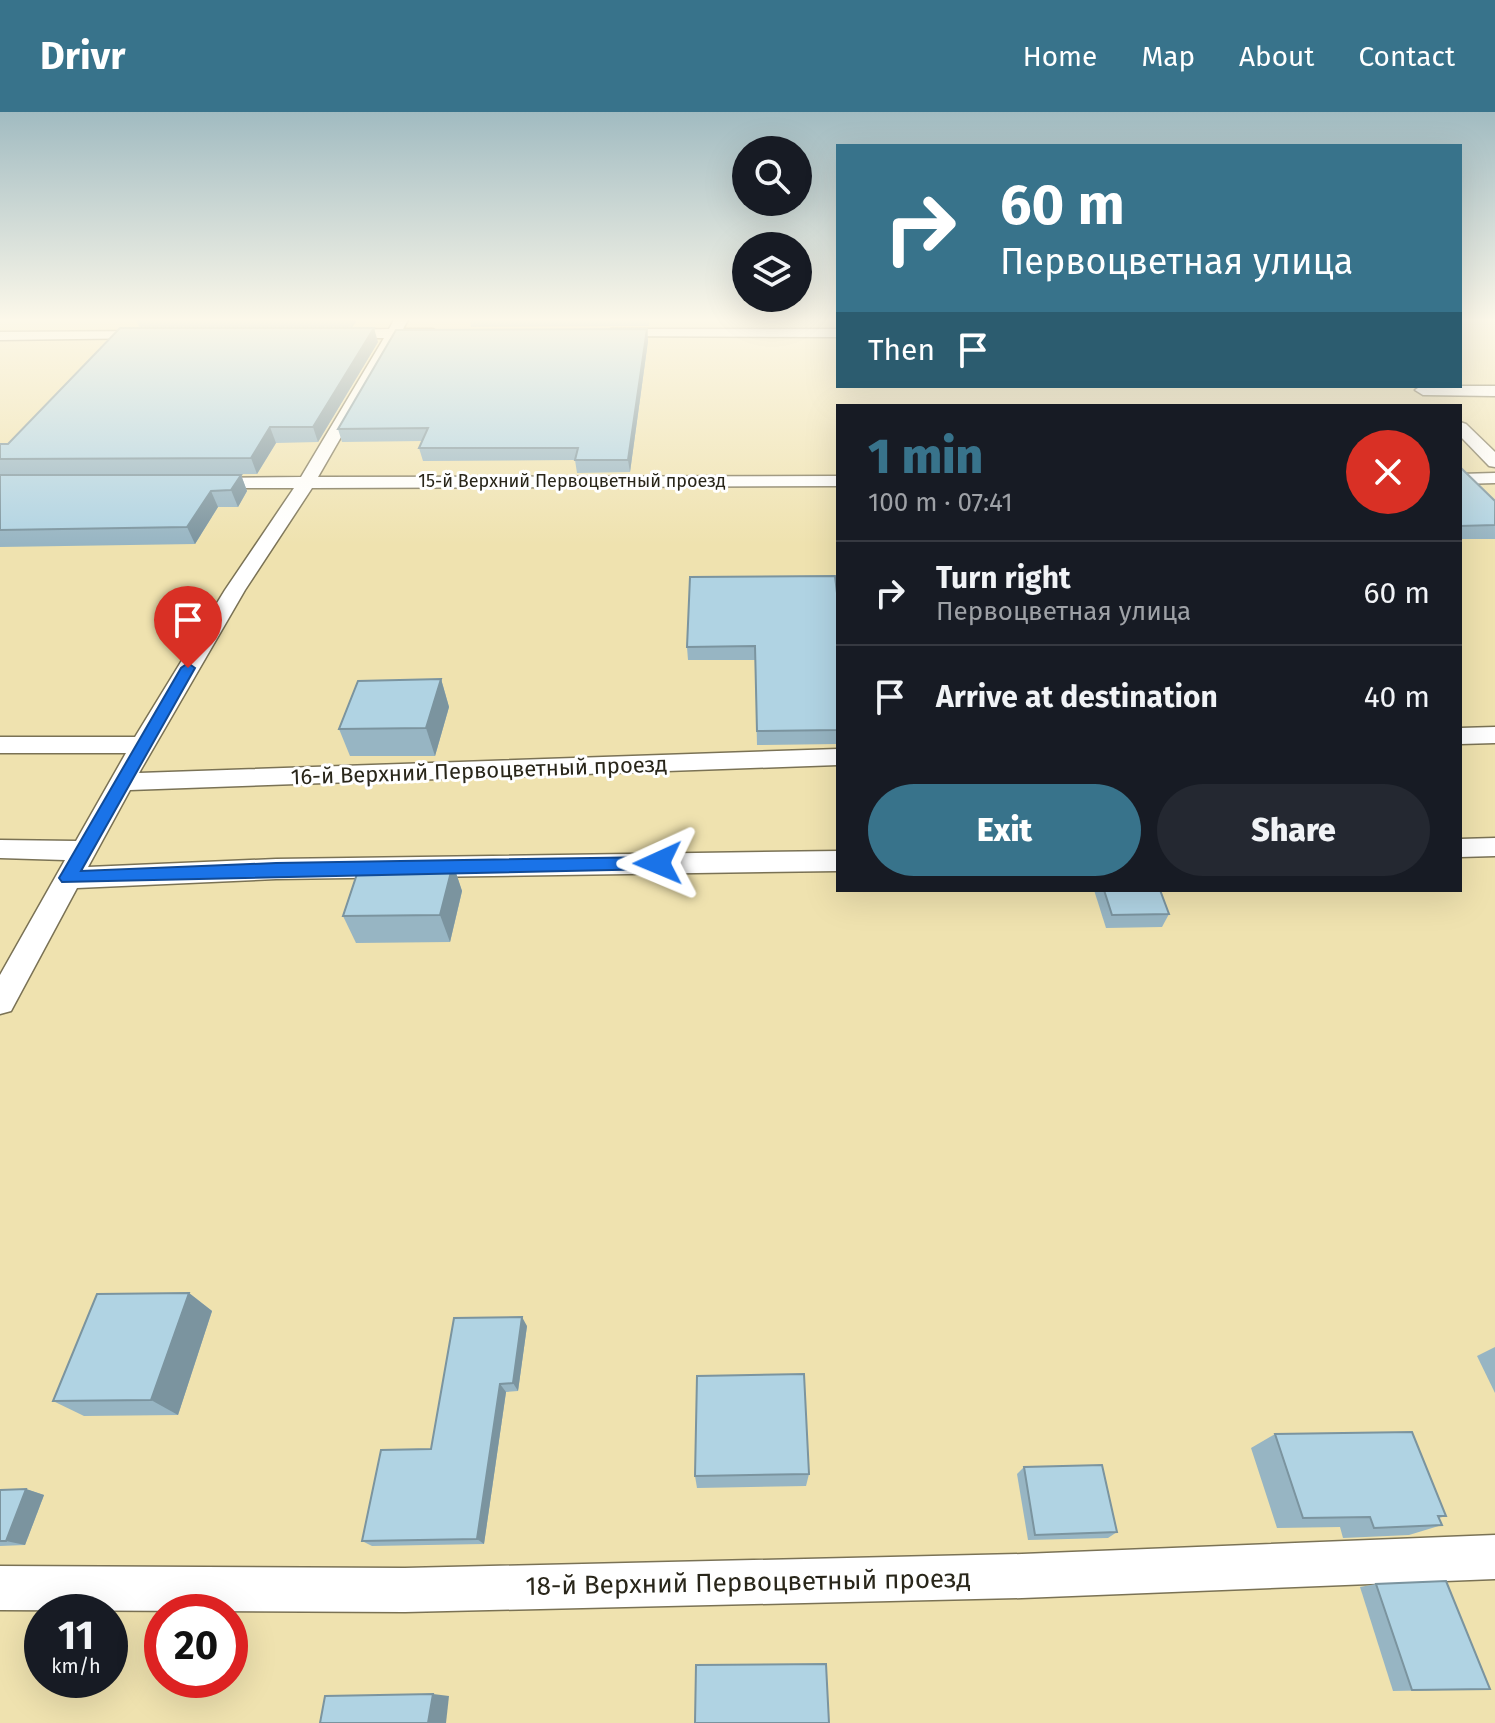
<!DOCTYPE html>
<html lang="en">
<head>
<meta charset="utf-8">
<style>
  body { margin:0; font-family:"Fira Sans",sans-serif; background:#242831; color:#f1f3f6; height:100vh; display:flex; flex-direction:column; font-size:30px; white-space:nowrap }
  * { box-sizing:border-box; margin:0 }
  p { font-size:26px; color:#9ea1a6 }
  .icon { flex:none; width:44px; height:44px; fill:none; stroke:currentColor; stroke-width:2; stroke-linecap:round; stroke-linejoin:round }
  .map { position:relative; flex:1; overflow:hidden }
  .panel { position:absolute; left:836px; top:292px; width:626px; height:488px; display:flex; flex-direction:column; background:#171b24; border-radius:0px; box-shadow:0 8px 32px #0002 }
  .panel>* { flex:none }
  .guide { position:absolute; left:836px; top:32px; width:626px; height:244px; border-radius:0px; box-shadow:0 8px 32px #0002; background:#38738b; color:#fff; overflow:hidden }
  .buttons { position:absolute; left:732px; top:24px; display:grid; gap:16px }
  .buttons a { display:grid; place-items:center; width:80px; height:80px; border-radius:50%; background:#171b24; box-shadow:0 8px 32px #0002; font-size:40px }
  .speed { position:absolute; left:24px; top:1482px; display:flex; gap:16px; font-size:40px; font-weight:700; text-align:center }
  .speed>* { display:grid; place-content:center; width:104px; height:104px; border-radius:50%; background:#171b24; box-shadow:0 8px 32px #0002; line-height:1 }
  .speed small { font-size:20px; font-weight:400 }
  .speed .limit { border:12px solid #d22; background:#fff; color:#111 }
  .pin { position:absolute; display:grid; place-items:center; width:68px; height:68px; color:#fff; margin:-82px -34px; border-radius:50% 50% 50% 0; rotate:-45deg; box-shadow:0 0 8px #0007 }
  .pin .icon { rotate:45deg }
  .me { position:absolute; width:88px; margin:-44px; rotate:269deg; stroke-linejoin:round; filter:drop-shadow(0 0 6px #0008) }
  .turn { display:flex; align-items:center; gap:28px; height:168px; padding:0 32px; font-size:36px }
  .turn .icon { width:104px; height:104px; stroke-width:2.5 }
  .turn b { display:block; font-size:56px; line-height:68px }
  .then { display:flex; align-items:center; height:76px; padding:0 32px; background:#0003; gap:16px; font-size:30px }
  .round { display:grid; place-items:center; flex:none; width:84px; height:84px; border-radius:42px; background:#242831 }
  .overview { display:flex; align-items:center; justify-content:space-between; height:136px; padding:0 32px }
  h1 { font-size:48px; font-weight:800; line-height:60px; color:#38738b }
  .button { display:flex; gap:16px; margin-top:auto; padding:16px 32px }
  .button a { flex:1; height:92px; border-radius:48px; background:#38738b; color:#fff; font-size:32px; font-weight:800; line-height:92px; text-align:center }
  .button a+a { background:#242831; color:#f1f3f6 }
  ul { padding:0; list-style:none }
  li { display:flex; align-items:center; gap:24px; height:104px; padding:0 32px; border-top:2px solid #363941 }
  li div { flex:1 }
  li b { display:block; font-size:30px }
  li em { font-style:normal }
  header { display:flex; align-items:center; gap:48px; box-sizing:border-box; height:112px; padding:0 40px; background:#38738b; color:#fff }
  header strong { font-size:38px }
  nav { display:flex; gap:44px; margin-inline-start:auto; font-size:28px }
  .map>svg:first-child { display:block }
</style>
</head>
<body>
<header>
<strong>Drivr</strong>
<nav><a>Home</a><a>Map</a><a>About</a><a>Contact</a></nav>
</header>
<div class="map">
<svg width="1495" height="1611" viewBox="0 0 1495 1611">
  <rect width="100%" height="100%" fill="#f8f0d0"/>
  <path fill="#efe2af" fill-rule="evenodd" d="M 0,208 L 838,208 L 838,274 L 1460,274 L 1460,208 L 1495,208 L 1495,1611 L 0,1611 ZM 838,294 L 1460,294 L 1460,778 L 838,778 ZM 42,1500 L 110,1500 L 110,1568 L 42,1568 ZM 162,1500 L 230,1500 L 230,1568 L 162,1568 Z"/>
  <g fill="none" stroke-linecap="round" stroke-linejoin="round">
    <g stroke="#7a7255" stroke-width="3">
      <g id="lane">
        <path d="M 394,208 L 408,208 L 403,217 L 433,217 L 440,221 L 433,225 L 398,226 L 318,365 L 838,364 L 838,374 L 312,376 L 245,478 L 139,661 L 838,637 L 838,653 L 130,678 L 88,755 L 276,747 L 838,739 L 838,759 L 276,767 L 77,776 L 11,899 L 0,902 L 0,863 L 65,748 L 0,746 L 0,728 L 76,729 L 126,641 L 0,641 L 0,625 L 135,625 L 225,478 L 294,376 L 207,376 L 198,371 L 207,366 L 301,365 L 384,226 L 339,226 L 332,222 L 339,218 L 389,217 Z"/>
        <path d="M 611,217 L 838,217 L 838,225 L 606,224 L 604,221 Z"/>
        <path d="M 149,219 L 156,223 L 154,226 L 0,228 L 0,220 Z"/>
        <path d="M 1421,274 L 1495,274 L 1495,284 L 1423,283 L 1415,278 Z"/>
        <path d="M 1460,310 L 1466,312 L 1495,340 L 1495,355 L 1489,354 L 1460,324 Z"/>
        <path d="M 1495,361 L 1495,371 L 1460,372 L 1460,362 Z"/>
        <path d="M 1495,615 L 1495,631 L 1460,632 L 1460,616 Z"/>
        <path d="M 1495,726 L 1495,744 L 1460,745 L 1460,727 Z"/>
        <path d="M 1495,1423 L 1495,1467 L 1022,1486 L 405,1500 L 0,1498 L 0,1454 L 405,1456 L 1022,1442 Z"/>
      </g>
    </g>
    <use href="#lane" fill="#fff" fill-rule="evenodd"/>
  </g>
  <g fill="#97b5c3">
    <path d="M 136,208 L 355,208 L 356,210 L 352,215 L 140,216 Z"/>
    <path d="M 470,208 L 650,208 L 649,214 L 471,215 Z"/>
    <path d="M 647,217 L 648,229 L 630,360 L 577,361 L 575,348 L 423,349 L 419,336 L 423,329 L 342,330 L 338,317 Z"/>
    <path d="M 378,230 L 318,330 L 276,331 L 257,362 L 0,363 L 241,363 L 247,379 L 238,395 L 218,395 L 195,432 L 0,435 L 0,332 L 8,332 Z"/>
    <path d="M 1460,355 L 1495,389 L 1495,427 L 1460,427 Z"/>
    <path d="M 838,490 L 838,632 L 757,633 L 755,548 L 688,548 L 687,535 Z"/>
    <path d="M 441,567 L 449,595 L 435,644 L 350,644 L 339,617 Z"/>
    <path d="M 453,752 L 462,779 L 450,830 L 356,831 L 343,804 Z"/>
    <path d="M 1094,778 L 1160,778 L 1169,802 L 1162,815 L 1106,816 Z"/>
    <path d="M 189,1181 L 212,1199 L 178,1303 L 84,1304 L 53,1289 Z"/>
    <path d="M 527,1214 L 518,1279 L 506,1280 L 484,1432 L 372,1434 L 362,1429 L 431,1337 Z"/>
    <path d="M 1495,1235 L 1495,1281 L 1477,1244 Z"/>
    <path d="M 1275,1322 L 1446,1404 L 1439,1406 L 1442,1413 L 1409,1423 L 1343,1426 L 1340,1415 L 1277,1416 L 1251,1336 Z"/>
    <path d="M 1024,1355 L 1117,1420 L 1108,1426 L 1028,1428 L 1017,1362 Z"/>
    <path d="M 809,1362 L 806,1374 L 697,1376 L 695,1364 Z"/>
    <path d="M 26,1377 L 44,1383 L 25,1433 L 0,1434 L 0,1378 Z"/>
    <path d="M 1376,1472 L 1490,1577 L 1393,1579 L 1360,1475 Z"/>
  </g>
  <g fill="#7b949f">
    <path d="M 350,208 L 355,208 L 356,210 L 352,215 Z"/>
    <path d="M 374,216 L 378,230 L 318,330 L 313,315 Z"/>
    <path d="M 647,217 L 648,229 L 630,360 L 628,348 Z"/>
    <path d="M 270,315 L 276,331 L 257,362 L 251,346 Z"/>
    <path d="M 241,363 L 247,379 L 238,395 L 231,378 Z"/>
    <path d="M 211,379 L 218,395 L 195,432 L 187,415 Z"/>
    <path d="M 441,567 L 449,595 L 435,644 L 426,616 Z"/>
    <path d="M 453,752 L 462,779 L 450,830 L 440,803 Z"/>
    <path d="M 189,1181 L 212,1199 L 178,1303 L 151,1288 Z"/>
    <path d="M 522,1205 L 527,1214 L 518,1279 L 513,1271 Z"/>
    <path d="M 500,1272 L 506,1280 L 484,1432 L 477,1427 Z"/>
    <path d="M 26,1377 L 44,1383 L 25,1433 L 6,1429 Z"/>
    <path d="M 433,1582 L 449,1584 L 446,1611 L 428,1611 Z"/>
  </g>
  <g fill="#b0d3e3" stroke="#7b949f" stroke-width="2">
    <path d="M 120,216 L 374,216 L 313,315 L 270,315 L 251,346 L 0,347 L 0,332 L 8,332 Z"/>
    <path d="M 647,217 L 628,348 L 575,348 L 578,336 L 419,336 L 428,316 L 338,317 L 396,218 Z"/>
    <path d="M 1460,355 L 1495,389 L 1495,413 L 1460,414 Z"/>
    <path d="M 0,363 L 241,363 L 231,378 L 211,379 L 187,415 L 0,418 Z"/>
    <path d="M 835,464 L 838,490 L 838,618 L 757,619 L 755,534 L 687,535 L 690,465 Z"/>
    <path d="M 441,567 L 426,616 L 339,617 L 358,569 Z"/>
    <path d="M 453,752 L 440,803 L 343,804 L 360,753 Z"/>
    <path d="M 1104,778 L 1160,778 L 1169,802 L 1112,803 Z"/>
    <path d="M 189,1181 L 151,1288 L 53,1289 L 97,1182 Z"/>
    <path d="M 522,1205 L 513,1271 L 500,1272 L 477,1427 L 362,1429 L 381,1338 L 431,1337 L 454,1206 Z"/>
    <path d="M 804,1262 L 809,1362 L 695,1364 L 697,1264 Z"/>
    <path d="M 1412,1320 L 1446,1404 L 1438,1404 L 1442,1413 L 1374,1416 L 1370,1405 L 1303,1406 L 1275,1322 Z"/>
    <path d="M 1102,1353 L 1117,1420 L 1035,1423 L 1024,1355 Z"/>
    <path d="M 26,1377 L 6,1429 L 0,1429 L 0,1378 Z"/>
    <path d="M 1446,1469 L 1490,1577 L 1412,1578 L 1376,1472 Z"/>
    <path d="M 826,1552 L 829,1611 L 695,1611 L 696,1553 Z"/>
    <path d="M 433,1582 L 428,1611 L 320,1611 L 325,1584 Z"/>
  </g>
  <linearGradient id="sky" x2="0" y2="1"><stop stop-color="#a1bbc1"/><stop offset="0.48" stop-color="#fcf8ea"/><stop offset="1" stop-color="#fcf8ea" stop-opacity="0"/></linearGradient>
  <rect width="1495" height="433" fill="url(#sky)"/>
  <path fill="#1a73e8" stroke="#114b97" stroke-width="2" d="M 188,551 L 195,556 L 81,759 L 276,751 L 658,745 L 667,751 L 658,757 L 62,770 L 59,766 L 62,761 L 181,556 Z"/>
  <g text-anchor="middle" stroke-width="6" stroke-linejoin="round" paint-order="stroke">
    <g font-size="18" fill="#29261a" stroke="#fff">
      <text x="572" y="375">15-й Верхний Первоцветный проезд</text>
    </g>
    <g font-size="22" fill="#29261a" stroke="#fff">
      <text transform="translate(479 658) rotate(-2)" y="8">16-й Верхний Первоцветный проезд</text>
    </g>
    <g font-size="26" fill="#29261a" stroke="#fff">
      <text transform="translate(748 1470) rotate(-1)" y="9">18-й Верхний Первоцветный проезд</text>
    </g>
  </g>
</svg>
<div class="buttons">
<a><svg class="icon" aria-label="search" viewBox="0 0 24 24"><circle cx="10" cy="10" r="6"/><path d="M15 15l6 6"/></svg></a>
<a><svg class="icon" aria-label="layers" viewBox="0 0 24 24"><path d="M12 4l9 5-9 5-9-5zM3 14l9 5 9-5"/></svg></a>
</div>
<div class="speed"><div>11<small>km/h</small></div><div class="limit">20</div></div>
<div class="pin" style="left:188px;top:556px;background:#d93025"><svg class="icon" aria-label="arrive" viewBox="0 0 24 24"><path d="M6 21V4h12l-3 4 3 4H6"/></svg></div>
<svg class="me" style="left:658px;top:751px" viewBox="-20 -20 40 40"><path d="M0-17L14 15 0 8-14 15z" fill="#1a73e8" stroke="#fff" stroke-width="4"/></svg>
<div class="guide">
<div class="turn"><svg class="icon" aria-label="right" viewBox="0 0 24 24"><path d="M7 20v-9h11M14 6l5 5-5 5"/></svg><div><b>60 m</b>Первоцветная улица</div></div>
<div class="then">Then<svg class="icon" aria-label="arrive" viewBox="0 0 24 24"><path d="M6 21V4h12l-3 4 3 4H6"/></svg></div>
</div>
<section class="panel">
<div class="overview"><div><h1>1 min</h1><p>100 m · 07:41</p></div><a class="round" style="background:#d93025;color:#fff"><svg class="icon" aria-label="close" viewBox="0 0 24 24"><path d="M6 6l12 12M18 6L6 18"/></svg></a></div>
<ul>
<li><svg class="icon" aria-label="right" viewBox="0 0 24 24"><path d="M7 20v-9h11M14 6l5 5-5 5"/></svg><div><b>Turn right</b><p>Первоцветная улица</p></div><em>60 m</em></li>
<li><svg class="icon" aria-label="arrive" viewBox="0 0 24 24"><path d="M6 21V4h12l-3 4 3 4H6"/></svg><div><b>Arrive at destination</b></div><em>40 m</em></li>
</ul>
<div class="button"><a>Exit</a><a>Share</a></div>
</section>
</div>
</body>
</html>
